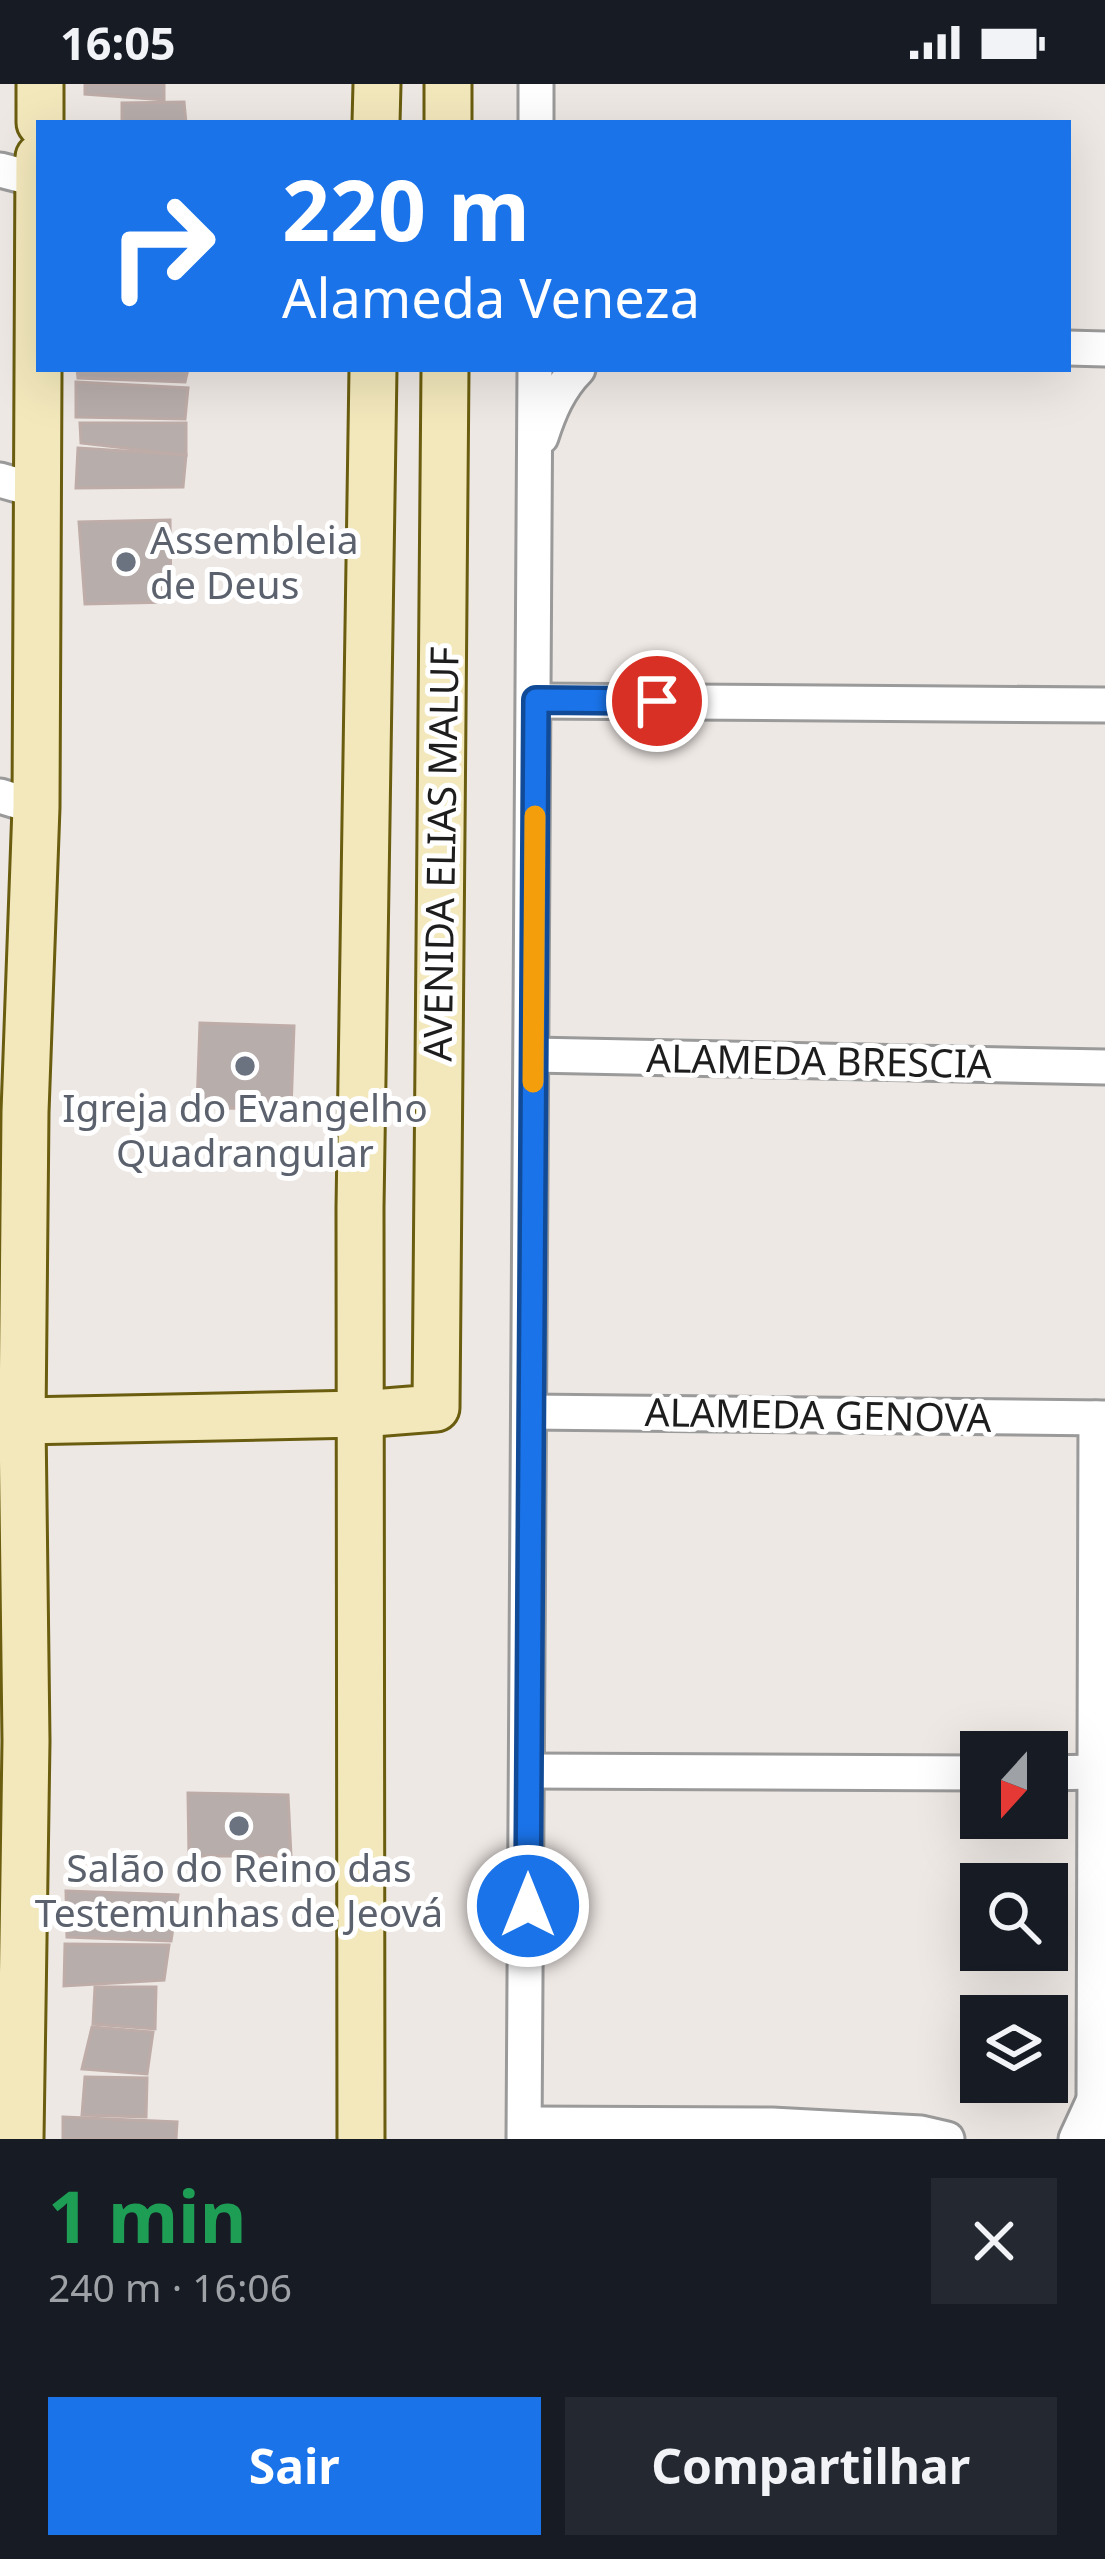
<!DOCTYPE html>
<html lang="pt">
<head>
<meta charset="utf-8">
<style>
  body { margin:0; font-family:"Noto Sans",sans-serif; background:#242831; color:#f1f3f6; height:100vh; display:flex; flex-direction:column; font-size:45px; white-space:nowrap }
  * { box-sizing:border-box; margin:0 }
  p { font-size:39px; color:#9ea1a6 }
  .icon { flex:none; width:66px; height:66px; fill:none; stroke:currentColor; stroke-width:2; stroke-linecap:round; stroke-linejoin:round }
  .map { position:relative; height:2055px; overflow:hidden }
  .drawer { display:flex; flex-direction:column; background:#171b24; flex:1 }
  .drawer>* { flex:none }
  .top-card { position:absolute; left:36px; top:36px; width:1035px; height:252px; border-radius:0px; box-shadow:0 12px 48px #0002; background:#1a73e8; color:#fff; overflow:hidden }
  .needle { width:78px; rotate:201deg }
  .tools { position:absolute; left:960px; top:1647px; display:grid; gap:24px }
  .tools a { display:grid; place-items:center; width:108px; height:108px; border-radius:0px; background:#171b24; box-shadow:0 12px 48px #0002; font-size:60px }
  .pin { position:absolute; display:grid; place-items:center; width:102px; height:102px; color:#fff; margin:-51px; border:6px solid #fff; border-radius:50%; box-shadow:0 3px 12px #0007 }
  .me { position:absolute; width:132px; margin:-66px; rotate:0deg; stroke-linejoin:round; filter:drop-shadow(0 0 9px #0008) }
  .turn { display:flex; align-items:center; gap:42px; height:252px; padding:0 48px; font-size:54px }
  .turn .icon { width:156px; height:156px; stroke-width:2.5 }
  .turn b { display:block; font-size:84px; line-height:102px }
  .round { display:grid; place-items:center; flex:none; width:126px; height:126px; border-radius:0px; background:#242831 }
  .head { display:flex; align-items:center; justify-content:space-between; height:204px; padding:0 48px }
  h1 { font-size:72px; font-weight:700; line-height:90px; color:#1e9e55 }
  .primary-button { display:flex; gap:24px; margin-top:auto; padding:24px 48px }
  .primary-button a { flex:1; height:138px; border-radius:0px; background:#1a73e8; color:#fff; font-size:48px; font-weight:700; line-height:138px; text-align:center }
  .primary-button a+a { background:#242831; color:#f1f3f6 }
  .status { display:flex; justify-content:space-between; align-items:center; height:84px; padding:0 60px; background:#171b24; direction:ltr }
  .status svg { height:33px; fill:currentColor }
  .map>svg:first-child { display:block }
</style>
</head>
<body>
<div class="status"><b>16:05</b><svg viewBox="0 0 49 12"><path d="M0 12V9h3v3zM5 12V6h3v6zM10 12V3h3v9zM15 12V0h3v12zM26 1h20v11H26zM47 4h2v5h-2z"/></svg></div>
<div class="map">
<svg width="1105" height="2055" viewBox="0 0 1105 2055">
  <rect width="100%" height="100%" fill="#eee8e4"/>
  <g fill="#b7adaa" stroke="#beaca8" stroke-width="3">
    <path d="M 85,0 L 164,0 L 164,16 L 85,10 Z"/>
    <path d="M 184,18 L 186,39 L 122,39 L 122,19 Z"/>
    <path d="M 77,285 L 188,285 L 185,298 L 78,294 Z"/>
    <path d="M 76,298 L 188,304 L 185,335 L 76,333 Z"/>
    <path d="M 80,339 L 186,339 L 186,371 L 81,359 Z"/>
    <path d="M 78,364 L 186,371 L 183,403 L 76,404 Z"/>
    <path d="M 170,436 L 171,518 L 85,520 L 79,438 Z"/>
    <path d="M 200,939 L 294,942 L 291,1026 L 197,1023 Z"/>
    <path d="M 188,1709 L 288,1711 L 291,1772 L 189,1772 Z"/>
    <path d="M 66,1807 L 178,1811 L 171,1857 L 67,1853 Z"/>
    <path d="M 65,1860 L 169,1861 L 164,1896 L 64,1902 Z"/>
    <path d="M 95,1903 L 156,1903 L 155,1945 L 93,1940 Z"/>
    <path d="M 92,1943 L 153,1948 L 147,1990 L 82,1985 Z"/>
    <path d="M 85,1993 L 147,1994 L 146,2033 L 82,2031 Z"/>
    <path d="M 63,2033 L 177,2038 L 176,2055 L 63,2055 Z"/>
  </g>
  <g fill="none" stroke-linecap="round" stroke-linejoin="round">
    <g stroke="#9a9a9a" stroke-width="39">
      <g id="street">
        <path d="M 536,39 L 536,0"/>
        <path d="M 0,86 L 39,96"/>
        <path d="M 1068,264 L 1105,265"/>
        <path d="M 541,353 C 549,328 559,304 578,285"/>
        <path d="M 0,396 L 35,406"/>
        <path d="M 535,617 L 1105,621"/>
        <path d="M 0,712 L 36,723"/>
        <path d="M 533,971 L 1105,983"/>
        <path d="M 530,1328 L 1105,1334"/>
        <path d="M 528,1687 L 981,1689"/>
        <path d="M 1047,1689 L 1094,1688"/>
        <path d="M 1094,2016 L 1096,1334"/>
        <path d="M 525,2040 L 772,2041 L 921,2049 L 947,2055"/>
        <path d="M 524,2055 L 535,285"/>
        <path d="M 1076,2055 L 1094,2016 L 1103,2055"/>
      </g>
    </g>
    <g stroke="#6a5d0f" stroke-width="51">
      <g id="secondary">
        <path d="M 40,39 L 40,0"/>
        <path d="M 376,39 L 377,0"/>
        <path d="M 448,39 L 448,0"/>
        <path d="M 22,1337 L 360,1330 L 436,1324 L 445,285"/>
        <path d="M 20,2055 L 26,1657 L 22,1337 L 25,1028 L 36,723 L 39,73"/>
        <path d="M 361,2055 L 360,1124 L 373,285"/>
      </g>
    </g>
    <use href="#street" stroke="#fff" stroke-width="33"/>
    <use href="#secondary" stroke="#f3e8bc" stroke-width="45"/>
  </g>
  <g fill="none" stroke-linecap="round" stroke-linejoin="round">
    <g stroke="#114b97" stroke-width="30">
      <path id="route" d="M 528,1822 L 536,616 L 657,617"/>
    </g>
    <use href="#route" stroke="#1a73e8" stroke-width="21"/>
    <path stroke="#f59e0b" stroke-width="21" d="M 533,998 L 535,732"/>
  </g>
  <g fill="#6b7280" stroke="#fff" stroke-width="4.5">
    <circle cx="126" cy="478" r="12"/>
    <circle cx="245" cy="982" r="12"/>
    <circle cx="239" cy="1742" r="12"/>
  </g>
  <g text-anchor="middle" stroke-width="10" stroke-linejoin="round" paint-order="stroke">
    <g font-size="39" fill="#5b616d" stroke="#fff">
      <text x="150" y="470" text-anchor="start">Assembleia<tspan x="150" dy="45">de Deus</tspan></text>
      <text x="245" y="1038">Igreja do Evangelho<tspan x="245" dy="45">Quadrangular</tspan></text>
      <text x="239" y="1798">Salão do Reino das<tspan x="239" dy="45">Testemunhas de Jeová</tspan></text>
    </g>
    <g font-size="39" fill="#1d1d1d" stroke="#fff">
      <text transform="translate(441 770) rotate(-89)" y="14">AVENIDA ELIAS MALUF</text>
      <text transform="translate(819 977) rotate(1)" y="14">ALAMEDA BRESCIA</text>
      <text transform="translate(818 1331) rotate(1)" y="14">ALAMEDA GENOVA</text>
    </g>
  </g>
</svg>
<div class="tools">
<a><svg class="needle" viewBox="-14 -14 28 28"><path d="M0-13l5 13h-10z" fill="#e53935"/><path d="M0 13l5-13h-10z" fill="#9ea1a6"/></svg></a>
<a><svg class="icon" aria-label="search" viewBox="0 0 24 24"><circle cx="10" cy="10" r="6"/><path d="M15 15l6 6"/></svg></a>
<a><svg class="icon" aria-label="layers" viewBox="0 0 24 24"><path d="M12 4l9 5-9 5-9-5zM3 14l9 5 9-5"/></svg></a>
</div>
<div class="pin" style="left:657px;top:617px;background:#d93025"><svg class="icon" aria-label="arrive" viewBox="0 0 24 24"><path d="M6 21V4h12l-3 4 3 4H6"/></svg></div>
<svg class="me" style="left:528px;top:1822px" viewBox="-20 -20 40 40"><circle r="17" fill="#1a73e8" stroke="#fff" stroke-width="3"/><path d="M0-11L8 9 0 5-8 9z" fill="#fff"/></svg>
<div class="top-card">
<div class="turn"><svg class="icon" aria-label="right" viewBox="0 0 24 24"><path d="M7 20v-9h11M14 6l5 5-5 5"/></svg><div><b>220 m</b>Alameda Veneza</div></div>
</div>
</div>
<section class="drawer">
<div class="head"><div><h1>1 min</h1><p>240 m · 16:06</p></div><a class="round"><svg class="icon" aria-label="close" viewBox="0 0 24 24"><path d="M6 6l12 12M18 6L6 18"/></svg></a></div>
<div class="primary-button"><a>Sair</a><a>Compartilhar</a></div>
</section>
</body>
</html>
